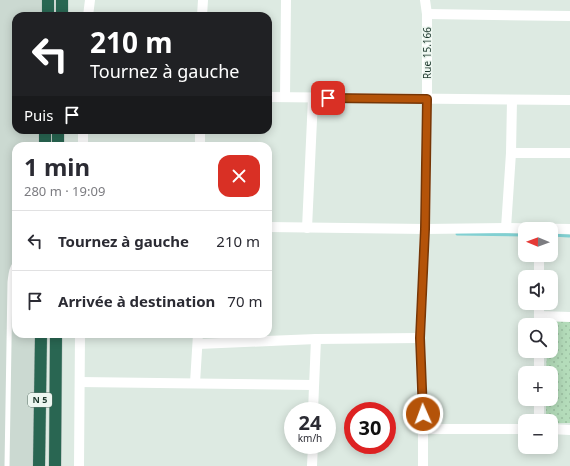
<!DOCTYPE html>
<html lang="fr">
<head>
<meta charset="utf-8">
<style>
  body { margin:0; font-family:"Noto Sans",sans-serif; background:#f2f2f3; color:#2b2b33; height:100vh; display:flex; flex-direction:column; font-size:15px; white-space:nowrap }
  * { box-sizing:border-box; margin:0 }
  p { font-size:13px; color:#7c7c81 }
  .icon { flex:none; width:22px; height:22px; fill:none; stroke:currentColor; stroke-width:2; stroke-linecap:round; stroke-linejoin:round }
  .map { position:relative; flex:1; overflow:hidden }
  .sheet { position:absolute; left:12px; top:142px; width:260px; height:196px; display:flex; flex-direction:column; background:#fff; border-radius:12px; box-shadow:0 2px 10px #0003 }
  .sheet>* { flex:none }
  .hud { position:absolute; left:12px; top:12px; width:260px; height:122px; border-radius:12px; box-shadow:0 2px 10px #0003; background:#202124; color:#fff; overflow:hidden }
  .needle { width:26px; rotate:271deg }
  .tools { position:absolute; left:518px; top:222px; display:grid; gap:8px }
  .tools a { display:grid; place-items:center; width:40px; height:40px; border-radius:8px; background:#fff; box-shadow:0 2px 10px #0003; font-size:20px }
  .speed { position:absolute; left:284px; top:402px; display:flex; gap:8px; font-size:20px; font-weight:700; text-align:center }
  .speed>* { display:grid; place-content:center; width:52px; height:52px; border-radius:50%; background:#fff; box-shadow:0 2px 10px #0003; line-height:1 }
  .speed small { font-size:10px; font-weight:400 }
  .speed .limit { border:6px solid #d22; background:#fff; color:#111 }
  .pin { position:absolute; display:grid; place-items:center; width:34px; height:34px; color:#fff; margin:-17px; border-radius:8px; box-shadow:0 2px 6px #0006 }
  .me { position:absolute; width:44px; margin:-22px; rotate:358deg; stroke-linejoin:round; filter:drop-shadow(0 0 3px #0008) }
  .turn { display:flex; align-items:center; gap:14px; height:84px; padding:0 12px; font-size:18px }
  .turn .icon { width:52px; height:52px; stroke-width:2.5 }
  .turn b { display:block; font-size:28px; line-height:34px }
  .then { display:flex; align-items:center; height:38px; padding:0 12px; background:#0003; gap:8px; font-size:15px }
  .round { display:grid; place-items:center; flex:none; width:42px; height:42px; border-radius:12px; background:#f2f2f3 }
  .summary { display:flex; align-items:center; justify-content:space-between; height:68px; padding:0 12px }
  h1 { font-size:24px; font-weight:700; line-height:30px }
  ul { padding:0; list-style:none }
  li { display:flex; align-items:center; gap:12px; height:60px; padding:0 12px; border-top:1px solid #e1e1e2 }
  li div { flex:1 }
  li b { display:block; font-size:15px }
  li em { font-style:normal }
  .map>svg:first-child { display:block }
</style>
</head>
<body>
<div class="map">
<svg width="570" height="466" viewBox="0 0 570 466">
  <defs>
    <pattern id="grass-dots" width="8" height="8" patternUnits="userSpaceOnUse"><rect width="8" height="8" fill="#b4dcba"/><path d="M2 2h.1M6 6h.1" fill="none" stroke="#9abea0" stroke-width="1.8" stroke-linecap="round"/></pattern>
  </defs>
  <rect width="100%" height="100%" fill="#ddeae2"/>
  <path fill="#cbd9d1" d="M 0,0 L 48,0 L 48,16 L 16,16 L 16,130 L 45,130 L 45,146 L 16,146 L 16,334 L 41,334 L 39,466 L 0,466 Z"/>
  <path fill="url(#grass-dots)" d="M 547,317 L 570,318 L 570,423 L 551,423 L 551,421 L 546,421 L 546,399 L 551,399 L 551,373 L 546,373 L 547,351 L 551,351 L 551,325 L 547,325 Z"/>
  <g fill="none" stroke-linecap="round" stroke-linejoin="round">
    <g stroke="#81d0d2" stroke-width="3">
      <path d="M 457,234 L 525,235"/>
      <path d="M 551,235 L 569,236"/>
    </g>
    <g stroke="#bcc4c0" stroke-width="13">
      <g id="highway">
        <path d="M 48,16 L 48,0"/>
        <path d="M 62,16 L 62,0"/>
        <path d="M 45,146 L 45,130"/>
        <path d="M 58,146 L 58,130"/>
        <path d="M 39,466 L 41,334"/>
        <path d="M 55,466 L 56,334"/>
      </g>
    </g>
    <path stroke="#fff" stroke-width="5" d="M 7,466 L 10,282 C 11,275 11,268 16,263"/>
    <g stroke="#fff" stroke-width="10">
      <path d="M 427,14 L 570,16"/>
      <path d="M 88,16 L 90,0"/>
      <path d="M 202,16 L 203,0"/>
      <path d="M 268,97 L 570,100"/>
      <path d="M 285,97 L 286,0"/>
      <path d="M 83,146 L 83,130"/>
      <path d="M 200,146 L 200,130"/>
      <path d="M 511,153 L 570,153"/>
      <path d="M 268,227 L 425,229 L 506,228 L 570,229"/>
      <path d="M 307,228 L 313,98"/>
      <path d="M 506,228 L 511,153 L 512,100"/>
      <path d="M 539,255 L 539,277"/>
      <path d="M 539,303 L 539,325"/>
      <path d="M 539,316 L 570,317"/>
      <path d="M 198,344 L 316,339 L 420,338"/>
      <path d="M 539,351 L 539,373"/>
      <path d="M 80,382 L 313,385"/>
      <path d="M 195,383 L 198,334"/>
      <path d="M 539,399 L 539,421"/>
      <path d="M 313,411 L 316,339"/>
      <path d="M 423,429 L 525,429"/>
      <path d="M 551,429 L 570,430"/>
      <path d="M 79,466 L 80,334"/>
      <path d="M 312,466 L 313,445"/>
      <path d="M 423,466 L 423,429 L 420,338 L 425,229 L 427,99 L 427,14 L 425,0"/>
    </g>
    <use href="#highway" stroke="#296652" stroke-width="12"/>
  </g>
  <g fill="none" stroke-linecap="round" stroke-linejoin="round">
    <g stroke="#753606" stroke-width="10">
      <path id="route" d="M 328,98 L 427,99 L 425,229 L 420,338 L 423,414"/>
    </g>
    <use href="#route" stroke="#b45309" stroke-width="7"/>
  </g>
  <g text-anchor="middle" stroke-width="3" stroke-linejoin="round" paint-order="stroke">
    <rect fill="#edf6f0" stroke="#5c7268" stroke-width="1" x="28" y="393" width="24" height="14" rx="3"/>
    <g font-size="9" font-weight="bold" fill="#1e392e">
      <text x="40" y="403">N 5</text>
    </g>
    <g font-size="10" fill="#1e392e" stroke="#edf6f0">
      <text transform="translate(427 53) rotate(-90)" y="4">Rue 15.166</text>
    </g>
  </g>
</svg>
<div class="tools">
<a><svg class="needle" viewBox="-14 -14 28 28"><path d="M0-13l5 13h-10z" fill="#e53935"/><path d="M0 13l5-13h-10z" fill="#7c7c81"/></svg></a>
<a><svg class="icon" aria-label="sound" viewBox="0 0 24 24"><path d="M4 9h4l5-4v14l-5-4H4zM17 9q2 3 0 6"/></svg></a>
<a><svg class="icon" aria-label="search" viewBox="0 0 24 24"><circle cx="10" cy="10" r="6"/><path d="M15 15l6 6"/></svg></a>
<a>+</a>
<a>−</a>
</div>
<div class="speed"><div>24<small>km/h</small></div><div class="limit">30</div></div>
<div class="pin" style="left:328px;top:98px;background:#d93025"><svg class="icon" aria-label="arrive" viewBox="0 0 24 24"><path d="M6 21V4h12l-3 4 3 4H6"/></svg></div>
<svg class="me" style="left:423px;top:414px" viewBox="-20 -20 40 40"><circle r="17" fill="#b45309" stroke="#fff" stroke-width="3"/><path d="M0-11L8 9 0 5-8 9z" fill="#fff"/></svg>
<div class="hud">
<div class="turn"><svg class="icon" aria-label="left" viewBox="0 0 24 24"><path d="M17 20v-9H6M10 6l-5 5 5 5"/></svg><div><b>210 m</b>Tournez à gauche</div></div>
<div class="then">Puis<svg class="icon" aria-label="arrive" viewBox="0 0 24 24"><path d="M6 21V4h12l-3 4 3 4H6"/></svg></div>
</div>
<section class="sheet">
<div class="summary"><div><h1>1 min</h1><p>280 m · 19:09</p></div><a class="round" style="background:#d93025;color:#fff"><svg class="icon" aria-label="close" viewBox="0 0 24 24"><path d="M6 6l12 12M18 6L6 18"/></svg></a></div>
<ul>
<li><svg class="icon" aria-label="left" viewBox="0 0 24 24"><path d="M17 20v-9H6M10 6l-5 5 5 5"/></svg><div><b>Tournez à gauche</b></div><em>210 m</em></li>
<li><svg class="icon" aria-label="arrive" viewBox="0 0 24 24"><path d="M6 21V4h12l-3 4 3 4H6"/></svg><div><b>Arrivée à destination</b></div><em>70 m</em></li>
</ul>
</section>
</div>
</body>
</html>
